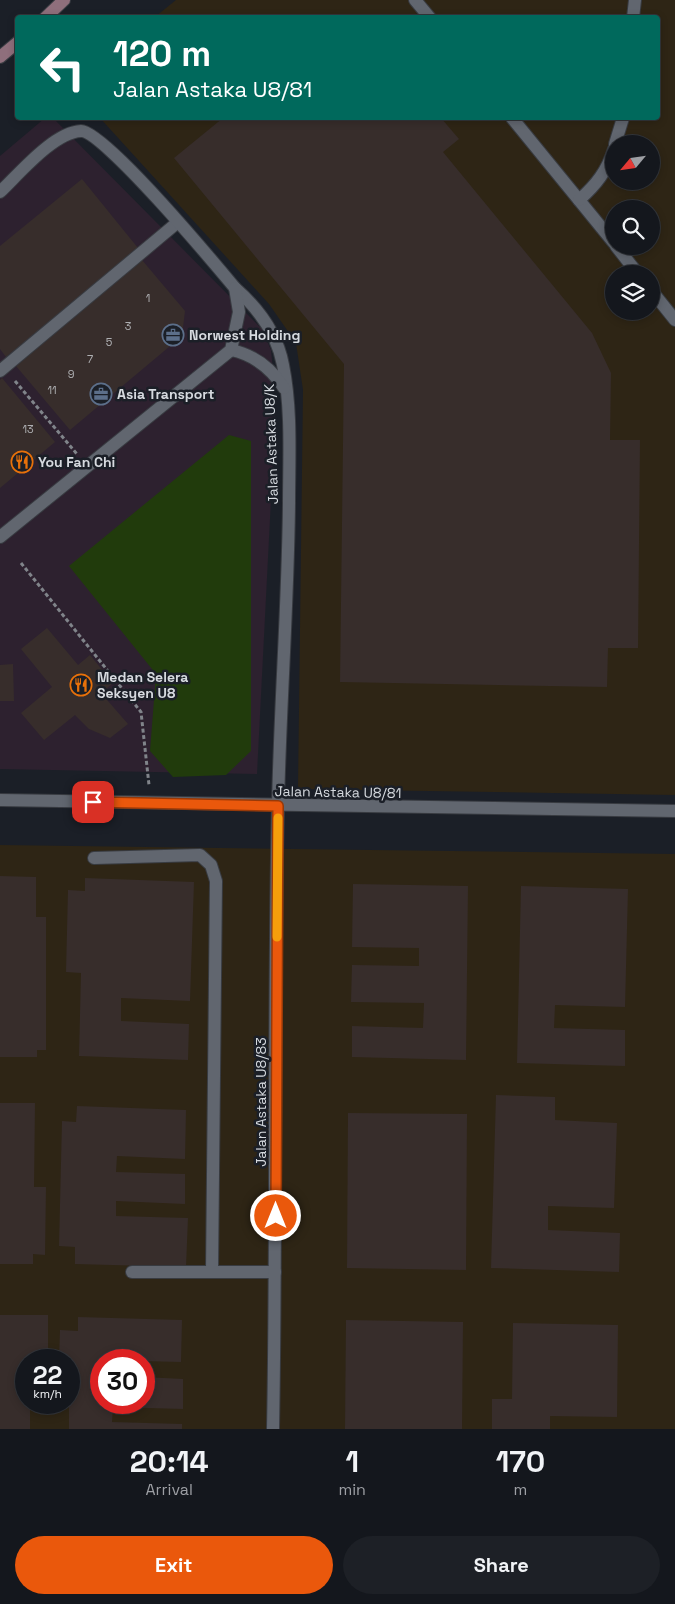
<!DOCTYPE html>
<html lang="en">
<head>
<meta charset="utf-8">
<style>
  body { margin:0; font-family:"Space Grotesk",sans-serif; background:#1d2026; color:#f1f3f6; height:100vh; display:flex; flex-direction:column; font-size:19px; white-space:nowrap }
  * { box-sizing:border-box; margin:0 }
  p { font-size:16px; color:#9d9fa4 }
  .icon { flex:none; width:28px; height:28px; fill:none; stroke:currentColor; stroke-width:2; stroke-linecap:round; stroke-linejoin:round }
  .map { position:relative; height:1429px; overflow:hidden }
  .side { display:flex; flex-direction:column; background:#14171d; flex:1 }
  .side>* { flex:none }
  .top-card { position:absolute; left:15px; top:15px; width:645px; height:105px; border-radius:5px; box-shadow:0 2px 8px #0003,0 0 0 1px #33363b; background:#00695c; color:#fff; overflow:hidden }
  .needle { width:32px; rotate:241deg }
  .buttons { position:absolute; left:605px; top:135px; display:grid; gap:10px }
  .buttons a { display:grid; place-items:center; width:55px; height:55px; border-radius:50%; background:#14171d; box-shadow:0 2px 8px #0003,0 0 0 1px #33363b; font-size:25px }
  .speed { position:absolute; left:15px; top:1349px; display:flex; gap:10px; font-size:25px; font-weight:700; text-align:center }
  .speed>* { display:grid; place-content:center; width:65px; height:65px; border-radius:50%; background:#14171d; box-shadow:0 2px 8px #0003,0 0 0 1px #33363b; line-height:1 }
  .speed small { font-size:12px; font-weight:400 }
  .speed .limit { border:8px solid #d22; background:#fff; color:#111 }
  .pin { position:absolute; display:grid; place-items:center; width:42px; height:42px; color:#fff; margin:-21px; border-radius:10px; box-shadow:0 2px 8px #0006 }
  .me { position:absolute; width:55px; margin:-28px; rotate:0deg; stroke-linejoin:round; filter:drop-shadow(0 0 4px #0008) }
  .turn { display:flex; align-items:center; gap:18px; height:105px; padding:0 15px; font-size:22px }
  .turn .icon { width:65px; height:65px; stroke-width:2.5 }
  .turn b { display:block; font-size:35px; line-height:42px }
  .eta { display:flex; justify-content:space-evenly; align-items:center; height:85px; text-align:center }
  .eta b { font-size:30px; font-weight:700; line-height:35px }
  .action { display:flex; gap:10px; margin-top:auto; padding:10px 15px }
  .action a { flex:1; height:58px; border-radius:30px; background:#ea580c; color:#fff; font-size:20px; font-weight:700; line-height:58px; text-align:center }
  .action a+a { background:#1d2026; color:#f1f3f6 }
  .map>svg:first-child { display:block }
</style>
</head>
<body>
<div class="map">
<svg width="675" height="1429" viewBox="0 0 675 1429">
  <rect width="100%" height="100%" fill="#1b1f27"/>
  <path fill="#2d212f" d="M 45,118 L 53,118 L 262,329 L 271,350 L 276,401 L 257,774 L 0,769 L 0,156 Z"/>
  <g fill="#2e2515" fill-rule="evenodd">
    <path d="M 176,0 L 675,0 L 675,795 L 298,789 L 303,390 L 296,343 L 269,304 L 100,118 L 658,118 L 658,18 L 155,17 ZM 614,144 L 651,144 L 651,181 L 614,181 ZM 614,209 L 651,209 L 651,246 L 614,246 ZM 614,274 L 651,274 L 651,311 L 614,311 Z"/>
    <path d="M 0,845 L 675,854 L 675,1429 L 0,1429 ZM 26,1360 L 69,1360 L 69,1402 L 26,1402 ZM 101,1360 L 144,1360 L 144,1402 L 101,1402 Z"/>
  </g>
  <path fill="#213b0c" d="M 229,435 L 251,441 L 251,751 L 226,775 L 173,777 L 150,751 L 156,674 L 69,566 Z"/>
  <g fill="#372d2b">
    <path d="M 223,118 L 441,118 L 459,139 L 443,152 L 592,333 L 611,373 L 610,440 L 640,440 L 638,648 L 608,648 L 607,687 L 340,682 L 344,364 L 174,158 Z"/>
    <path d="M 82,179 L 138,248 L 6,357 L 0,349 L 0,246 Z"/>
    <path d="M 142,260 L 185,311 L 182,336 L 70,430 L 16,366 Z"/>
    <path d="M 2,378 L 55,442 L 0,488 L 0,380 Z"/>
    <path d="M 47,628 L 78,665 L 90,655 L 113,683 L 101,693 L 128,724 L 110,738 L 89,729 L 75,715 L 44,740 L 21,713 L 52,687 L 21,649 Z"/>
    <path d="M 13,664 L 14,701 L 0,701 L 0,665 Z"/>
    <path d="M 0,876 L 36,877 L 36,917 L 46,917 L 46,1050 L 37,1050 L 37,1057 L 0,1057 Z"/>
    <path d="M 85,878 L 194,882 L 190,1001 L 121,998 L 121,1021 L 189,1024 L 188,1060 L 79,1056 L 81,973 L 66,972 L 68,890 L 85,891 Z"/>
    <path d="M 353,884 L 468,886 L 466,1060 L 352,1057 L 352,1026 L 423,1028 L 424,1003 L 351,1002 L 352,965 L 419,966 L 419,948 L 352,947 Z"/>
    <path d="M 521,886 L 628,889 L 625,1007 L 555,1005 L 554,1028 L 625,1030 L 625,1066 L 517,1063 Z"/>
    <path d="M 496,1095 L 555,1097 L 555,1120 L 617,1123 L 614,1208 L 548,1206 L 548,1230 L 620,1233 L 619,1272 L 491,1268 Z"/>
    <path d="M 0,1103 L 35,1103 L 34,1187 L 46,1187 L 45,1255 L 33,1254 L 33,1264 L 0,1264 Z"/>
    <path d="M 77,1106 L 186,1110 L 185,1159 L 117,1156 L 116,1172 L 185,1174 L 185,1204 L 116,1201 L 116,1216 L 188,1218 L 186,1267 L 75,1264 L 75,1247 L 59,1246 L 62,1121 L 76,1122 Z"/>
    <path d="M 348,1113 L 467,1114 L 466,1270 L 347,1268 Z"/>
    <path d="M 0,1315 L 48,1315 L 48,1360 L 26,1360 L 26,1402 L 47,1402 L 47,1410 L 30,1410 L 30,1429 L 0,1429 Z"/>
    <path d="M 78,1317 L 182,1320 L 181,1362 L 101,1360 L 101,1402 L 144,1402 L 144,1377 L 183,1379 L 183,1409 L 113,1407 L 112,1422 L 182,1424 L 182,1429 L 69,1429 L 69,1360 L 59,1360 L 60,1330 L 78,1331 Z"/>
    <path d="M 346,1320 L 463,1322 L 462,1429 L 345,1429 Z"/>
    <path d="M 513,1323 L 618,1325 L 617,1417 L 550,1416 L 550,1429 L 492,1429 L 492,1399 L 512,1399 Z"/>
  </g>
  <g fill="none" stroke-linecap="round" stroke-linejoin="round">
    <g stroke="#383b41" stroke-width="14">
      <g id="lane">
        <path d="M 0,371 L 178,222"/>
        <path d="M 94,858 L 200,855 L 211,865 L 216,881 L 212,1272"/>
        <path d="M 132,1272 L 275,1272"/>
      </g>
    </g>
    <g stroke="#383b41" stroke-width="14">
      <g id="street">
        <path d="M 415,0 L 430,18"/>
        <path d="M 633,18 L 635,0"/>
        <path d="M 512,118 L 614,243"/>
        <path d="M 615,144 L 623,118"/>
        <path d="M 0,192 C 19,174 54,132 81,131 C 103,130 215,264 235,288 C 259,309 277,333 283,365 C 292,410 289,458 289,504 C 288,605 280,706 278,806 C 273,1014 277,1222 273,1429"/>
        <path d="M 579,200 C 596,185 607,171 614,149"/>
        <path d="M 616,246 L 638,274"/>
        <path d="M 651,290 L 675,320"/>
        <path d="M 231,350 C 255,355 271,368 284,388"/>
        <path d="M 0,537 L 231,350 L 239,312 L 235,288"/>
        <path d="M 0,800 L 675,811"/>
      </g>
    </g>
    <g stroke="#383b41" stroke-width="14">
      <g id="secondary">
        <path d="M 45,18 L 64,0"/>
        <path d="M 0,57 L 18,42"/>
      </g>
    </g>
    <g stroke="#80848a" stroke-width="3" stroke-dasharray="4 2.5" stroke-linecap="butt">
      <path d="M 15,381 L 77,454"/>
      <path d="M 21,563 L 141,712 L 149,785"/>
    </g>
    <use href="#lane" stroke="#61666f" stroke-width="12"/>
    <use href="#street" stroke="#61666f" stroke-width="12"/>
    <use href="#secondary" stroke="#8f6f7c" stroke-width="12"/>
  </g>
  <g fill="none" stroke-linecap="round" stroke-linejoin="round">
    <g stroke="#983908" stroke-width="12">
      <path id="route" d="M 93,802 L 278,806 L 276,1216"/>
    </g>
    <use href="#route" stroke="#ea580c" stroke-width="9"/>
    <path stroke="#f59e0b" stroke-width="9" d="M 277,937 L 278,818"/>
  </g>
  <defs>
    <g id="office-ring" transform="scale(1.125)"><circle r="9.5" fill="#1b1f27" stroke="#5c6f8a" stroke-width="1.5"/><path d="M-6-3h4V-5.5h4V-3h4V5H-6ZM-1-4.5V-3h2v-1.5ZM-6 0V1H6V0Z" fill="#5c6f8a"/></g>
    <g id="restaurant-ring" transform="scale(1.125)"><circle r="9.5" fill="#1b1f27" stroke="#e8710a" stroke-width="1.5"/><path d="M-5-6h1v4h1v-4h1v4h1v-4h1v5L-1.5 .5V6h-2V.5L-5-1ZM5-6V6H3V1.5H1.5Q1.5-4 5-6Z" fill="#e8710a"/></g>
  </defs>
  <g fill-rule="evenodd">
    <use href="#office-ring" x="173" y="335"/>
    <use href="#office-ring" x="101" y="394"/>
    <use href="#restaurant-ring" x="22" y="462"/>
    <use href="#restaurant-ring" x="81" y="685"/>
  </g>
  <g text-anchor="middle" stroke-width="5" stroke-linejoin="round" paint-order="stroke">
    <g font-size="11" fill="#aeafb2">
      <text x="148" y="302">1</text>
      <text x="128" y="330">3</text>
      <text x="109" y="346">5</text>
      <text x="90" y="363">7</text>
      <text x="71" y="378">9</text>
      <text x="52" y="394">11</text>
      <text x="28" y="433">13</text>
    </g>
    <g font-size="14" font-weight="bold" fill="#d6dadf" stroke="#1b1f27" text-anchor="start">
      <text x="189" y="340">Norwest Holding</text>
      <text x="117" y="399">Asia Transport</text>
      <text x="38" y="467">You Fan Chi</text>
      <text x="97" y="682">Medan Selera<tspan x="97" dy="16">Seksyen U8</tspan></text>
    </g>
    <g font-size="14" fill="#d6dadf" stroke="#1b1f27">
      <text transform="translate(271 444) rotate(-92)" y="5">Jalan Astaka U8/K</text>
      <text transform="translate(338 792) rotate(1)" y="5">Jalan Astaka U8/81</text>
      <text transform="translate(261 1102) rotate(-90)" y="5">Jalan Astaka U8/83</text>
    </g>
  </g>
</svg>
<div class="buttons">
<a><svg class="needle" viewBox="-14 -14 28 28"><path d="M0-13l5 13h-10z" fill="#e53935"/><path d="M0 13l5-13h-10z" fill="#9d9fa4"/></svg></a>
<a><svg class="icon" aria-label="search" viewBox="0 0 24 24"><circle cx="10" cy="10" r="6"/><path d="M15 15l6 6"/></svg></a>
<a><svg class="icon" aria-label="layers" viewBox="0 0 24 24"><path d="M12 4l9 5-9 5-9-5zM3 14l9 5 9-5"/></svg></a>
</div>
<div class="speed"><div>22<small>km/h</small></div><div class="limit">30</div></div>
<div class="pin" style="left:93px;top:802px;background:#d93025"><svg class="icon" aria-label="arrive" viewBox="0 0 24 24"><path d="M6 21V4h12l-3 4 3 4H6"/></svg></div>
<svg class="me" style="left:276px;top:1216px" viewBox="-20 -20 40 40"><circle r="17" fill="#ea580c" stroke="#fff" stroke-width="3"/><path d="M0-11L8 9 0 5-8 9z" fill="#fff"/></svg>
<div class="top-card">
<div class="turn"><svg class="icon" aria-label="left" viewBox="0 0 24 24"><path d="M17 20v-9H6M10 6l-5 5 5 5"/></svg><div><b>120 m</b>Jalan Astaka U8/81</div></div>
</div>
</div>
<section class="side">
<div class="eta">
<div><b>20:14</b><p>Arrival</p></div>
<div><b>1</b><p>min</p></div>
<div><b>170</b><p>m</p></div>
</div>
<div class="action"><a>Exit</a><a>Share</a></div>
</section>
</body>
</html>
